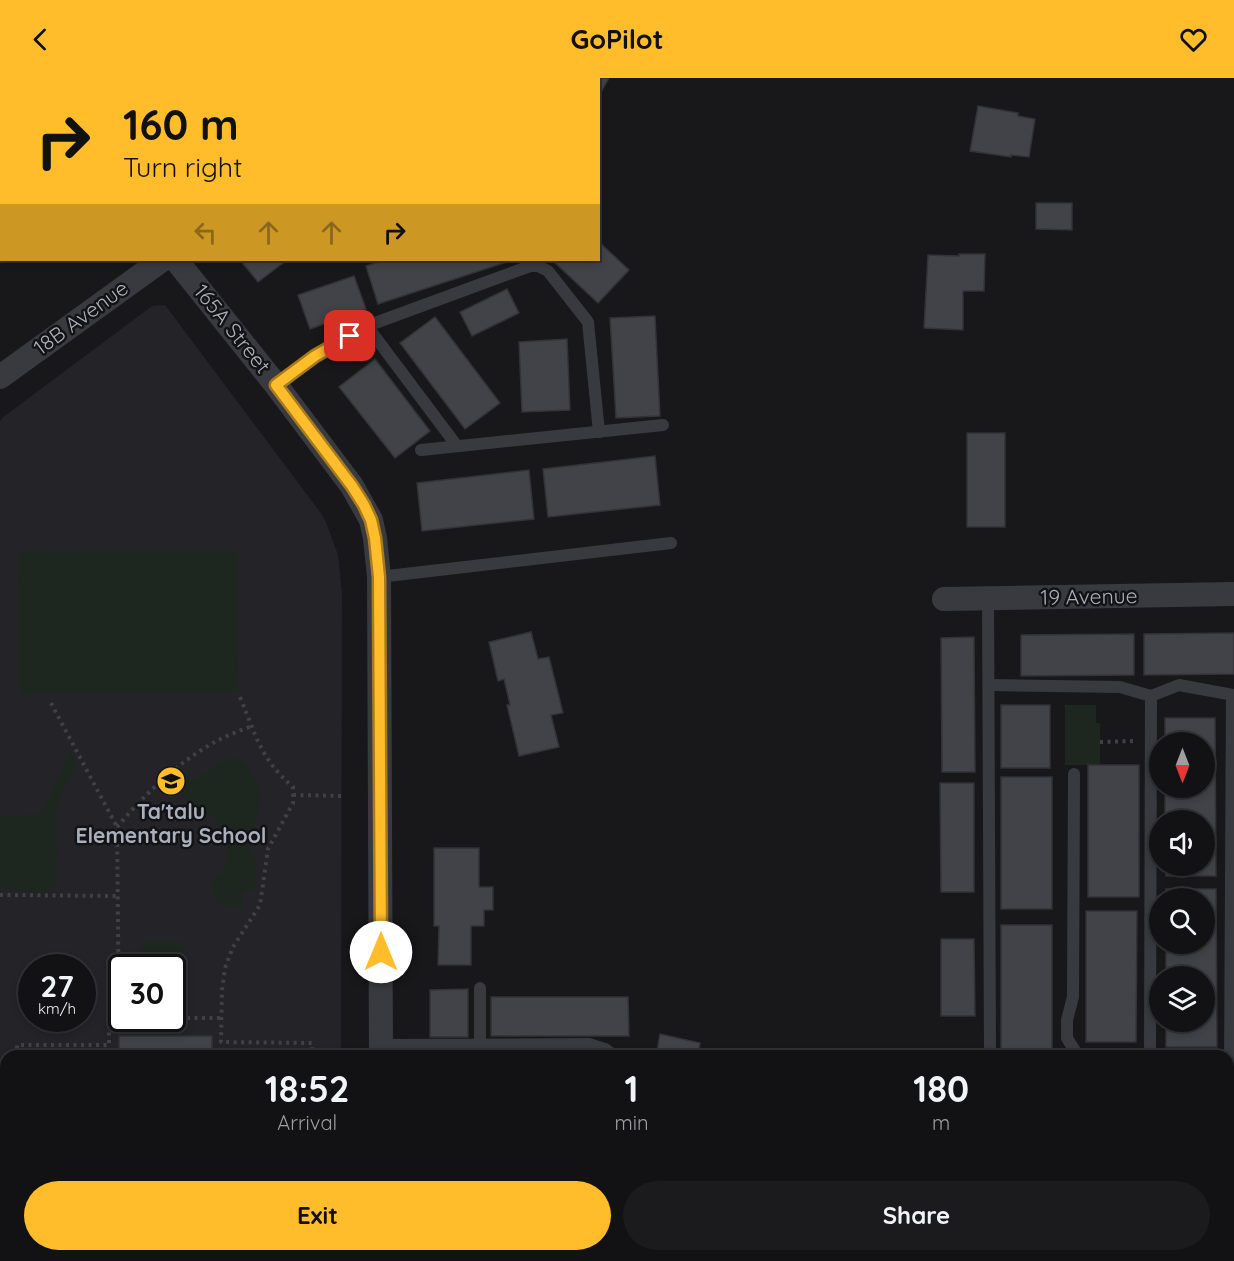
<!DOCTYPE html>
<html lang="en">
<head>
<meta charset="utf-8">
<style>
  body { margin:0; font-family:Quicksand,sans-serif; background:#1b1b1d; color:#f1f3f6; height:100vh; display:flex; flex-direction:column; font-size:22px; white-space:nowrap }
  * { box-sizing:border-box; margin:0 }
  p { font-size:20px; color:#9c9ea0 }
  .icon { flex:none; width:33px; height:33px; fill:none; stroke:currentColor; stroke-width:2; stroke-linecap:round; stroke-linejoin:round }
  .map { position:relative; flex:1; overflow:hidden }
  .drawer { position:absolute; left:0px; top:972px; width:1234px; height:212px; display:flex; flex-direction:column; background:#121214; border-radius:18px 18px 0 0; box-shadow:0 3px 9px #0003,0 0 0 2px #313234 }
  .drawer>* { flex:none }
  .hud { position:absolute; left:0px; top:0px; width:600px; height:183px; box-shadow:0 3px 9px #0003,0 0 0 2px #313234; background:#ffbd2c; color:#111; overflow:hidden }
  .needle { width:39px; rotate:180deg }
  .controls { position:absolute; left:1149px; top:654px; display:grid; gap:12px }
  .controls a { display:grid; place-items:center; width:66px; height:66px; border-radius:50%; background:#121214; box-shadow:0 3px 9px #0003,0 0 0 2px #313234; font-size:30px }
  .speed { position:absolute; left:18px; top:876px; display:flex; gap:12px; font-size:30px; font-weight:700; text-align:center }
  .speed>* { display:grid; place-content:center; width:78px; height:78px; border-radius:50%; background:#121214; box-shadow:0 3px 9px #0003,0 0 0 2px #313234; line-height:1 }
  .speed small { font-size:15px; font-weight:400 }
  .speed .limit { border:3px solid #111; border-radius:9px; background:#fff; color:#111 }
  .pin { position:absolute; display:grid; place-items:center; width:51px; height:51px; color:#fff; margin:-26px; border-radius:12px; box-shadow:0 3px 9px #0006 }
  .me { position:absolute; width:66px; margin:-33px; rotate:0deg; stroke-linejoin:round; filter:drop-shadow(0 0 4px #0008) }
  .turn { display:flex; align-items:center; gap:21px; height:126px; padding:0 24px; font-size:27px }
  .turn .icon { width:78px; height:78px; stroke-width:2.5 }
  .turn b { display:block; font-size:42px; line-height:51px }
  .lanes { display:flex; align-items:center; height:57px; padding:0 24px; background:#0003; justify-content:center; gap:30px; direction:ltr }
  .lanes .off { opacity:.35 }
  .eta { display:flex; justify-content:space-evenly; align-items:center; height:102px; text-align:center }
  .eta b { font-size:36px; font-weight:800; line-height:42px }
  .action { display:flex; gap:12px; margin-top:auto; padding:12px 24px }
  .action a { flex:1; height:69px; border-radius:36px; background:#ffbd2c; color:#111; font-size:24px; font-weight:800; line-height:69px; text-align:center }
  .action a+a { background:#1b1b1d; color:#f1f3f6 }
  header { display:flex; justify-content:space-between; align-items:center; height:78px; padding:0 24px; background:#ffbd2c; color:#111; font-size:27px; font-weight:800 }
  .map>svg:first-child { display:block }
</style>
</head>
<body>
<header><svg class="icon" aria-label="back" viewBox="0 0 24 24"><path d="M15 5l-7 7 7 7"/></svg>GoPilot<svg class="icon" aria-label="heart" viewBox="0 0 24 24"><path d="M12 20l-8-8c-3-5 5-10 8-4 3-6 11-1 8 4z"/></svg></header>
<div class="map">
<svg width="1234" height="1183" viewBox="0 0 1234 1183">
  <rect width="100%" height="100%" fill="#18181b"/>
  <path fill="#242428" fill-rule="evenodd" d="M 165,227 L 320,434 L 326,444 L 338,477 L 342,517 L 341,978 L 6,978 L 6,1178 L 340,1178 L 340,1183 L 0,1183 L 0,344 L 2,340 L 152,228 ZM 32,890 L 82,890 L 82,940 L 32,940 ZM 122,890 L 172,890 L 172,940 L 122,940 Z"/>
  <g fill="#1e271f">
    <path d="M 237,473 L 238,615 L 19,616 L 18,475 Z"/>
    <path d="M 1065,627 L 1096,627 L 1096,645 L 1100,645 L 1100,687 L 1065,687 Z"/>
    <path d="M 70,673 L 77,686 C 71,699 59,718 56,732 C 54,746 63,807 50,813 C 40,819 11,811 0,808 L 0,738 C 13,738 30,739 41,732 C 50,725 65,684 70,673 Z"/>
    <path d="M 234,679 C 251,685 264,713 260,731 C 258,741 250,750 250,762 C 249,771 254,776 255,784 C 257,793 256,803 256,813 L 243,813 L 242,828 C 228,837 216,824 210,811 L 212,802 L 225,795 L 227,768 L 225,758 L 215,742 L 211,738 L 197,734 L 174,706 L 184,696 L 188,700 L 197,701 L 223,683 Z"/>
    <path d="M 141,863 L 184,863 L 184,936 L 173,936 L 172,890 L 141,889 Z"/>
  </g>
  <g fill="#424348" stroke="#323237" stroke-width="1.5">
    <path d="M 97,0 L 144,0 L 145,2 L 98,2 Z"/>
    <path d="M 254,0 L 334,0 L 335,2 L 256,2 Z"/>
    <path d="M 407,0 L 438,0 L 439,2 L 405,2 Z"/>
    <path d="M 555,0 L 556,1 L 609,0 L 599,18 L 598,2 L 554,2 Z"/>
    <path d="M 978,28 L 1018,35 L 1018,38 L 1035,41 L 1029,79 L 1011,77 L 1011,79 L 970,73 Z"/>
    <path d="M 1036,125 L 1072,125 L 1072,152 L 1036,151 Z"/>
    <path d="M 598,163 L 629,192 L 598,225 L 552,182 L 598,182 Z"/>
    <path d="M 959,176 L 985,176 L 984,213 L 963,213 L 963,252 L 924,250 L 928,177 L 959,178 Z"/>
    <path d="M 240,182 L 287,182 L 258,204 Z"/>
    <path d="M 385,182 L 513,182 L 378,226 L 366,188 Z"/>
    <path d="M 354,198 L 366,231 L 310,251 L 298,217 Z"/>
    <path d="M 507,211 L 519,235 L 472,258 L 460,234 Z"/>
    <path d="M 655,238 L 660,338 L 616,340 L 610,240 Z"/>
    <path d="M 435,239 L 500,325 L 465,351 L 400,265 Z"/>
    <path d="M 567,261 L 570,332 L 522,334 L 519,264 Z"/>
    <path d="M 375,281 L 430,353 L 395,380 L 339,309 Z"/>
    <rect x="967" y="355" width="38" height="94"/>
    <path d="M 655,378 L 660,427 L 548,439 L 543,391 Z"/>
    <path d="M 529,392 L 534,441 L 422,453 L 417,405 Z"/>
    <path d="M 531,554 L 538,581 L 549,579 L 563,635 L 551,637 L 559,669 L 519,678 L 507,627 L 510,627 L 504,601 L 498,603 L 489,564 Z"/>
    <path d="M 1234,555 L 1234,596 L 1144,597 L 1144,556 Z"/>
    <path d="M 1134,556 L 1134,597 L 1021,598 L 1021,557 Z"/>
    <path d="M 974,559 L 975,694 L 942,694 L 941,560 Z"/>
    <rect x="1001" y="627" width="49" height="63"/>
    <path d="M 1165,640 L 1215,640 L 1216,798 L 1166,798 L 1165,788 L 1204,788 L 1204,742 L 1165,742 L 1165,710 L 1204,710 L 1204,664 L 1165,664 Z"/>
    <rect x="1088" y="687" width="51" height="132"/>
    <rect x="1001" y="699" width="51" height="132"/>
    <path d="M 940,705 L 974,705 L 974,814 L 941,814 Z"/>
    <path d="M 434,770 L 479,770 L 479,809 L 493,809 L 493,832 L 484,832 L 484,848 L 471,848 L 471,887 L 438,887 L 439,848 L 434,848 Z"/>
    <path d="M 1166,811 L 1216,811 L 1217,969 L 1166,969 L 1166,944 L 1204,944 L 1204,898 L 1166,898 L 1166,866 L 1204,866 L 1204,820 L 1166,820 Z"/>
    <path d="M 1086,833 L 1137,833 L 1136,964 L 1086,964 Z"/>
    <rect x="1001" y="847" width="51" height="131"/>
    <path d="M 941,861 L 974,861 L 975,938 L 941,938 Z"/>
    <path d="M 468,911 L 468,959 L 430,959 L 430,912 Z"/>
    <path d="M 491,919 L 628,919 L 629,958 L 491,958 Z"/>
    <path d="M 660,956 L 700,965 L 698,978 L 656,978 Z"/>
    <rect x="119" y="958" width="93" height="20"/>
    <rect x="1228" y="1013" width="6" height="52"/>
    <rect x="1228" y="1092" width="6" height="53"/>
    <path d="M 1228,1172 L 1234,1172 L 1234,1183 L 1138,1183 L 1137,1178 L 1228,1178 Z"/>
    <rect x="427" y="1178" width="41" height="5"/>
    <path d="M 565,1178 L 597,1178 L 597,1180 Z"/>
    <rect x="638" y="1178" width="38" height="5"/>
    <rect x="774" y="1178" width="32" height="5"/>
    <path d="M 849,1178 L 878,1178 L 878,1181 L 849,1183 Z"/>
    <rect x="891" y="1178" width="23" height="5"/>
  </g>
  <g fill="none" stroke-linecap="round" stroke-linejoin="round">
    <g stroke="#3f4147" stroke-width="4" stroke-dasharray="3 4.5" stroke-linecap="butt">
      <path d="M 240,619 C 256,658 260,680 293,709 L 293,725 L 268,771 L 260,827 L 233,869 L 225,890 L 222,912 L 221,964 L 312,965 L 312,978"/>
      <path d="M 51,625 L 117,749 L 119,940"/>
      <path d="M 1100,664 L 1135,663"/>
      <path d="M 293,717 L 344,718"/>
      <path d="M 117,749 C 144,717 176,686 213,665 C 225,658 239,653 252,648"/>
      <path d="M 0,817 L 118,818"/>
      <path d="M 172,940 L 222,940"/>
      <path d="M 17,978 L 17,967 L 109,967 L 109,940 L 122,940"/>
      <path d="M 0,1098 L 6,1098"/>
    </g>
    <g stroke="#393a40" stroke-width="12">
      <path d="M 180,0 L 181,2"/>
      <path d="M 351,0 L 352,2"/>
      <path d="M 367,248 L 457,368"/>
      <path d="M 276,307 L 315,278 L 367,248 L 530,188 L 538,188 L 548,193 L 588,244 L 599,354"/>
      <path d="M 421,372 L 663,347"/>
      <path d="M 379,499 L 671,465"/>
      <path d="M 988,520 L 990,978"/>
      <path d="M 989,607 L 1120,609 L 1151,618 L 1179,607 L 1234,617"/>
      <path d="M 1074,696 L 1073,919 L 1067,942 L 1067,960 L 1078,978"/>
      <path d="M 480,910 L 480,978"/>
      <path d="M 381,967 L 589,966 L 605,971 L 615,978"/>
      <path d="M 1150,978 L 1151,618"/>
      <path d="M 1230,994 L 1232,617"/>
      <path d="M 1228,1078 L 1234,1078"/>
      <path d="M 1228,1159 L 1234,1159"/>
      <path d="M 484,1178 L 484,1183"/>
      <path d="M 618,1183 L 618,1178"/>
    </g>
    <g stroke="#393a40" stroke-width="24">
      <path d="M 39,0 L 40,2"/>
      <path d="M 176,182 L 276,307 L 352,408 L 371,442 L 375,460 L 379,499 L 381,978"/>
      <path d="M 0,299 L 162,182"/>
      <path d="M 944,521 L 1234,516"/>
      <path d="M 382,1178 L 382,1183"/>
    </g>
  </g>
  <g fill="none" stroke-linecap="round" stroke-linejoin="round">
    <g stroke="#a67b1d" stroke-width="15">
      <path id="route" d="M 350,258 L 315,278 L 276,307 L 352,408 L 364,427 L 371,442 L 375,460 L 379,499 L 381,874"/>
    </g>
    <use href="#route" stroke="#ffbd2c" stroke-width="10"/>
  </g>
  <defs>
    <g id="school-disc" transform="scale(1.5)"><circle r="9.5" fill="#ffbd2c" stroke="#131316"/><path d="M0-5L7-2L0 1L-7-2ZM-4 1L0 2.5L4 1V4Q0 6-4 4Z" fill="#111"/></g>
  </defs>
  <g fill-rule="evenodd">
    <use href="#school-disc" x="171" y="703"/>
  </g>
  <g text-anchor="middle" stroke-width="5" stroke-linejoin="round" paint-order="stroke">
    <g font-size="21" fill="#aaafbc" stroke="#131316">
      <text transform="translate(81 240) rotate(-36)" y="7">18B Avenue</text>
      <text transform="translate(232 251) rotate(51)" y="7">165A Street</text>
      <text transform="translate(1089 519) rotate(-1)" y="7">19 Avenue</text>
    </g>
    <g font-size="21" font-weight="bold" fill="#aaafbc" stroke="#131316">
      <text x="171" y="741">Ta'talu<tspan x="171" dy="24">Elementary School</tspan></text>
    </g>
  </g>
</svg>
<div class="controls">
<a><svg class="needle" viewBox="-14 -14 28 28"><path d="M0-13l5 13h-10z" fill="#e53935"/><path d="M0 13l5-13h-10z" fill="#9c9ea0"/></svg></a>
<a><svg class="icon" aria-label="sound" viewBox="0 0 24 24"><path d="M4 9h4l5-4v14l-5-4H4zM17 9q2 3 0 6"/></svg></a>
<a><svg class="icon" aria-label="search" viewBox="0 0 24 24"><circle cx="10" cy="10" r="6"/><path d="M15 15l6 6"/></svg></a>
<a><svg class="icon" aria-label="layers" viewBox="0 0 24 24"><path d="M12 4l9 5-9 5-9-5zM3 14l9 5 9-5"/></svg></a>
</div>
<div class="speed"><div>27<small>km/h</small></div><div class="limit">30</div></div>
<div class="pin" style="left:350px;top:258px;background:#d93025"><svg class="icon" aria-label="arrive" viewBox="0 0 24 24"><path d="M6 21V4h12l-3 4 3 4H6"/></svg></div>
<svg class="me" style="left:381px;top:874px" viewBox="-20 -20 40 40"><circle r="19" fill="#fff"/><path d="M0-13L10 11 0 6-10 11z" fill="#ffbd2c"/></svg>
<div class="hud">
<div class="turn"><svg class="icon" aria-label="right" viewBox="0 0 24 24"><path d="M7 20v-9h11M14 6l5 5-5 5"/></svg><div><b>160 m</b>Turn right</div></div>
<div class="lanes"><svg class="icon off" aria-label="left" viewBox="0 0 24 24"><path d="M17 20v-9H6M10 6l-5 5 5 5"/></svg><svg class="icon off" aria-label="ahead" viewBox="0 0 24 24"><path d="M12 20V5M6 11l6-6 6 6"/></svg><svg class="icon off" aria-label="ahead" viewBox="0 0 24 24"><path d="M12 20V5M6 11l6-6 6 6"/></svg><svg class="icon" aria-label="right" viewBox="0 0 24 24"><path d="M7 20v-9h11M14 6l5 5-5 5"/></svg></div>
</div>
<section class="drawer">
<div class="eta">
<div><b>18:52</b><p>Arrival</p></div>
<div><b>1</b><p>min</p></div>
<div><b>180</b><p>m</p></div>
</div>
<div class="action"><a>Exit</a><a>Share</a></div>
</section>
</div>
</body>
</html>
